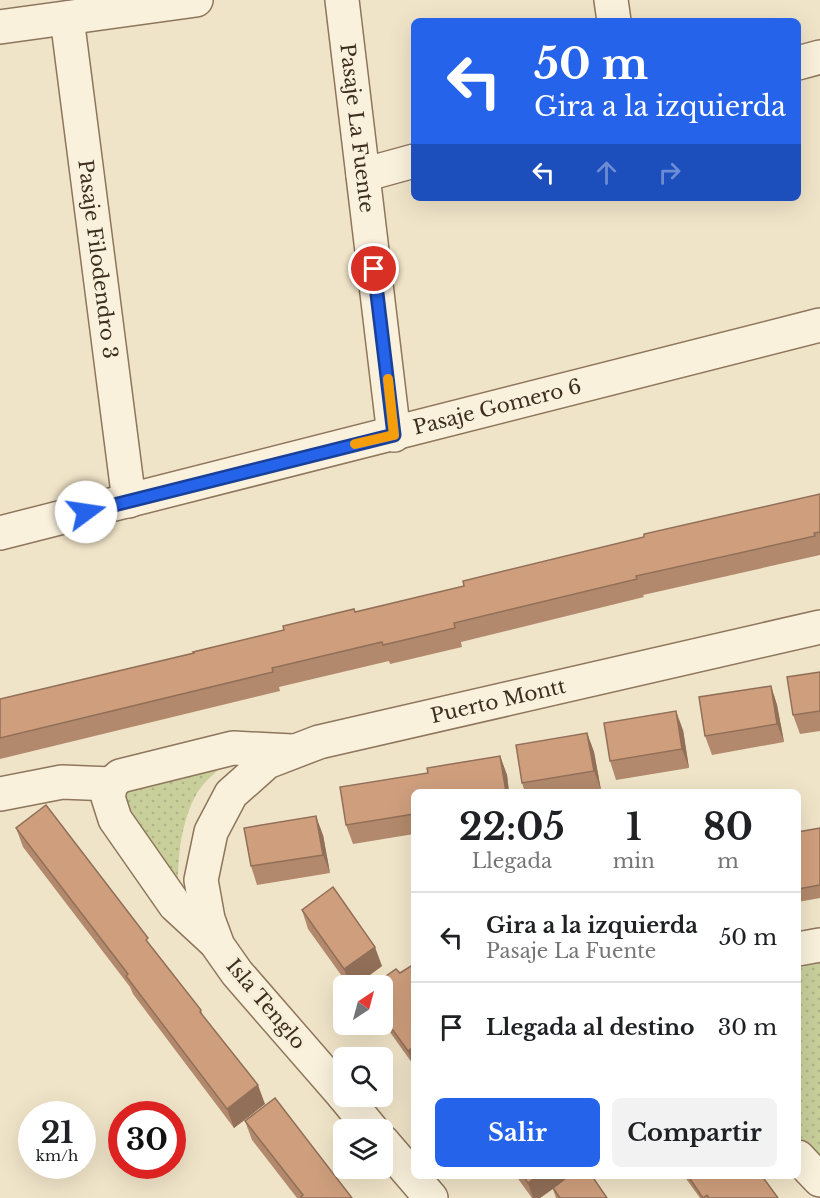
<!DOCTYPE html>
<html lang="es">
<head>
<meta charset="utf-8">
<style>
  body { margin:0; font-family:"Libre Baskerville",serif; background:#f2f2f2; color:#202124; height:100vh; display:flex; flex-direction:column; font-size:22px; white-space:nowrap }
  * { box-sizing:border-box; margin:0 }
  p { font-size:20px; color:#757577 }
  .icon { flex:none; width:33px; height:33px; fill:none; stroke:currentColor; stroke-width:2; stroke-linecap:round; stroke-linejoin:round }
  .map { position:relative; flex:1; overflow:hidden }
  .panel { position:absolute; left:411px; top:789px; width:390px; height:390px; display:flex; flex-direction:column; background:#fff; border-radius:9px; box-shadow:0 6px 24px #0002 }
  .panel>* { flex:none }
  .guide { position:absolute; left:411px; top:18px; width:390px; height:183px; border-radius:9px; box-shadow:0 6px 24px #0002; background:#2563eb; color:#fff; overflow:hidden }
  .needle { width:39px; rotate:36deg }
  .buttons { position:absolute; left:333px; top:975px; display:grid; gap:12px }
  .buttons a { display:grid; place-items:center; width:60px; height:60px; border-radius:9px; background:#fff; box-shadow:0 6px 24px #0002; font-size:30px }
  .speed { position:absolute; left:18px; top:1101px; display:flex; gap:12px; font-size:30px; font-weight:700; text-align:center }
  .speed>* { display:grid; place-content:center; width:78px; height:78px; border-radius:50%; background:#fff; box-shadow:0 6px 24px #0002; line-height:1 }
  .speed small { font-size:15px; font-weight:400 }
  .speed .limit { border:9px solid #d22; background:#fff; color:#111 }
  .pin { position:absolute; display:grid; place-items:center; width:51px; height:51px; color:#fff; margin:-26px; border:3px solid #fff; border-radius:50%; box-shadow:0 2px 6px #0007 }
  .me { position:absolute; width:66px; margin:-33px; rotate:76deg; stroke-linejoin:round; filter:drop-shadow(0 0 4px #0008) }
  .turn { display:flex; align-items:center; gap:21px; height:126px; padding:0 24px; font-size:27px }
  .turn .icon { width:78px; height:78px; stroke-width:2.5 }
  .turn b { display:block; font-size:42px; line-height:51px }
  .lanes { display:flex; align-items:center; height:57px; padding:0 24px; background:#0003; justify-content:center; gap:30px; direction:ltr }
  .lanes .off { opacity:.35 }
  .eta { display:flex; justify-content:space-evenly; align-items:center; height:102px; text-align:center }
  .eta b { font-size:36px; font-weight:700; line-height:42px }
  .primary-button { display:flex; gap:12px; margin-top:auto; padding:12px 24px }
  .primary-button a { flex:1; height:69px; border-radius:9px; background:#2563eb; color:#fff; font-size:24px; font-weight:700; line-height:69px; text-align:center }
  .primary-button a+a { background:#f2f2f2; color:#202124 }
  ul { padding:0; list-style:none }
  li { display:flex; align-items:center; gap:18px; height:90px; padding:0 24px; border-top:2px solid #e0e0e0 }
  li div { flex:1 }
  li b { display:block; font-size:22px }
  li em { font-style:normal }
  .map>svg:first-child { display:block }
</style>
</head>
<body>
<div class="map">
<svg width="820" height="1198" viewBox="0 0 820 1198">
  <defs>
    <pattern id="grass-dots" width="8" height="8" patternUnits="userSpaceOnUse" patternTransform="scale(1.5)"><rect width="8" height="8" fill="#c9cf9b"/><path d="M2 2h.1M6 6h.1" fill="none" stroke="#aeb285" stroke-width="1.8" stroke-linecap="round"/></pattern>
  </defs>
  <rect width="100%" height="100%" fill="#f0e4c8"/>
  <g fill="url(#grass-dots)">
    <path d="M 230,759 C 219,770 205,780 197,793 C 181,822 178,854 178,886 L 128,811 L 123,795 L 133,784 Z"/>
    <path d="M 820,963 L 820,1165 L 798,1141 L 798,968 Z"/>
  </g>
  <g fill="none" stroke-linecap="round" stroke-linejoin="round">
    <g stroke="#8d765c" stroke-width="36">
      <g id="minor">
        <path id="s1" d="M 342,0 L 394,435"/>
        <path d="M 611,0 L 614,21"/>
        <path id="s2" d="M 67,18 L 129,501"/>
        <path d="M 0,27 L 196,0"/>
        <path d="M 798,63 L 820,57"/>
        <path d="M 363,175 L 414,161"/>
        <path id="s3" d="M 0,533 L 820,325"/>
        <path d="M 0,794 L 62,782 L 111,784"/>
        <path d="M 215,942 L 175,905 L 115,819 L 108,797 L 111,784 L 120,776 L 233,748 L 292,751"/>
        <path d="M 798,949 L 820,945"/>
        <path id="s4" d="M 344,1096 L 237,973 L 218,946 L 208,919 L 201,880 L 211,832 L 231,794 L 267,762 L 319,742 L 820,627"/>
        <path d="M 344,1096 L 372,1130"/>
        <path d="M 382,1141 L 431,1198"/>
        <path d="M 798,1157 L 820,1180"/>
      </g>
    </g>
    <use href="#minor" stroke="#faf1dc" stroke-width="33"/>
  </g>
  <g fill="#b2896c">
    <path d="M 820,494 L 820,555 L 643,595 L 644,597 L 461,642 L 462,647 L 390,664 L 389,661 L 279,687 L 280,691 L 0,759 L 0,699 L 194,653 L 284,630 L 464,586 Z"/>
    <path d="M 820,672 L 820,731 L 800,734 L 793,715 Z"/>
    <path d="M 771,686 L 777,705 L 784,742 L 712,755 L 705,736 Z"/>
    <path d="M 683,730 L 689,768 L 616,780 L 610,761 Z"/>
    <path d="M 587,733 L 594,752 L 601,790 L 588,792 L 525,792 L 522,783 Z"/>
    <path d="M 500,756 L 507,775 L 509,792 L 414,792 L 414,834 L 353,844 L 346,825 L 340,787 L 428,773 L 427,768 Z"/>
    <path d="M 16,828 L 151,946 L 201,1010 L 203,1016 L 265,1104 L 234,1128 L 133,994 L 130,987 L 23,847 Z"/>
    <path d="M 820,828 L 820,898 L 798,902 L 798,832 Z"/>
    <path d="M 323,835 L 330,873 L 257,885 L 251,866 Z"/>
    <path d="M 302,910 L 382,966 L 355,986 L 349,986 L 308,929 Z"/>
    <path d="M 396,969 L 412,1063 L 382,1021 L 382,986 Z"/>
    <path d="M 245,1121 L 352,1198 L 297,1198 L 252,1140 Z"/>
    <path d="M 516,1176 L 565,1176 L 566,1178 L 607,1198 L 556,1198 L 553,1189 L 540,1198 L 532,1198 Z"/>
    <path d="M 684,1176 L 762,1176 L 778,1198 L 700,1198 Z"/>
  </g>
  <g fill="#916f58">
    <path d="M 771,686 L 777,705 L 784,742 L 777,724 Z"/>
    <path d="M 676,711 L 683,730 L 689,768 L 682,749 Z"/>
    <path d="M 587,733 L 594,752 L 601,790 L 594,771 Z"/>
    <path d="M 500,756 L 507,775 L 509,792 L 506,792 Z"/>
    <path d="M 316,816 L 323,835 L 330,873 L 323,855 Z"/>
    <path d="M 375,947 L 382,966 L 355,986 L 350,986 L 344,969 Z"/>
    <path d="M 414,1046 L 414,1061 L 412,1063 L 408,1051 Z"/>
    <path d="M 258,1085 L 265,1104 L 234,1128 L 227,1109 Z"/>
    <path d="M 537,1176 L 565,1176 L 566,1179 L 540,1198 L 533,1198 L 528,1183 Z"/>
  </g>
  <g fill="#cf9f7d" stroke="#916f58" stroke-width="1.5">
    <path d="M 820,494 L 820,532 L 814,533 L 815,536 L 636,576 L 637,579 L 454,623 L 455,628 L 383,645 L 382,642 L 272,668 L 273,672 L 0,738 L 0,699 L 194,653 L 193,652 L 284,630 L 283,626 L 354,609 L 355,612 L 464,586 L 463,581 L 644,537 L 644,534 Z"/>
    <path d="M 820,672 L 820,711 L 793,715 L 787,677 Z"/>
    <path d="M 771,686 L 777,724 L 705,736 L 699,697 Z"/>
    <path d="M 676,711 L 682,749 L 610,761 L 604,723 Z"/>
    <path d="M 587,733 L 594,771 L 522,783 L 516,745 Z"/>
    <path d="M 500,756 L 506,792 L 414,792 L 414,814 L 346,825 L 340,787 L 428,773 L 427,768 Z"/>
    <path d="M 46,805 L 148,938 L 146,940 L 201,1010 L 200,1012 L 258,1085 L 227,1109 L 126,976 L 128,974 L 16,828 Z"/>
    <path d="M 316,816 L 323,855 L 251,866 L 244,828 Z"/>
    <path d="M 820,828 L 820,885 L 798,889 L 798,832 Z"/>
    <path d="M 333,887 L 375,947 L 344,969 L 302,910 Z"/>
    <path d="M 414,964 L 414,1046 L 408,1051 L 382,1015 L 382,986 L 372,986 L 396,969 L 400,973 Z"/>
    <path d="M 275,1098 L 352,1198 L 302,1198 L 301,1197 L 303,1195 L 245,1121 Z"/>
    <path d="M 523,1176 L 537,1176 L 528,1183 Z"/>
    <path d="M 569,1176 L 592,1176 L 607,1198 L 560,1198 L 553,1188 Z"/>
    <path d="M 688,1176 L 762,1176 L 778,1198 L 709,1198 L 707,1195 L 703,1198 Z"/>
  </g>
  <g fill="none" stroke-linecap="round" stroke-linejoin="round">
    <g stroke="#184099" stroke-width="15">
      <path id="route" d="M 86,512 L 394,435 L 374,269"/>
    </g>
    <use href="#route" stroke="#2563eb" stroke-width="10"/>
    <path stroke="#f59e0b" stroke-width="10" d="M 355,444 L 394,435 L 388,379"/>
  </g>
  <g text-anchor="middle" stroke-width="6" stroke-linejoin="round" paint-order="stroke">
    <g font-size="20" fill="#3d2e20" stroke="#f7eed8">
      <text dy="7" stroke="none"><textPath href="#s1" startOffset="129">Pasaje La Fuente</textPath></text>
      <text dy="7" stroke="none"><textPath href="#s2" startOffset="243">Pasaje Filodendro 3</textPath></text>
      <text dy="7" stroke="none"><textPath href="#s3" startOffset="513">Pasaje Gomero 6</textPath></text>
      <text dy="7" stroke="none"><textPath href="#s4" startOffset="644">Puerto Montt</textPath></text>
      <text transform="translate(266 1004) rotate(50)" y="7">Isla Tenglo</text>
    </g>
  </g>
</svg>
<div class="buttons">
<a><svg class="needle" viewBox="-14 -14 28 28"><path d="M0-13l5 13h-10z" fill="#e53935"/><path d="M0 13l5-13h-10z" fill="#757577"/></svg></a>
<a><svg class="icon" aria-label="search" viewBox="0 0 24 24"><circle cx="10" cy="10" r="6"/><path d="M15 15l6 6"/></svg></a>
<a><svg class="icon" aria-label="layers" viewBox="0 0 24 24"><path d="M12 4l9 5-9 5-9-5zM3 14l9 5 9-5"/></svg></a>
</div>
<div class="speed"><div>21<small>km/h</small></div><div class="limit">30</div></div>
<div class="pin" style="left:374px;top:269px;background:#d93025"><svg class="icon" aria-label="arrive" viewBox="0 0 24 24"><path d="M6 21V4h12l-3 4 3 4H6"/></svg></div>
<svg class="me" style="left:86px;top:512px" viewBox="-20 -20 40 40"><circle r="19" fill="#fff"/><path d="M0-13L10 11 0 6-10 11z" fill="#2563eb"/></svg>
<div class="guide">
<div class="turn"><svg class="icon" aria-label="left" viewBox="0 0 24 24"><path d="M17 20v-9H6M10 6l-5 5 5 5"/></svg><div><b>50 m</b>Gira a la izquierda</div></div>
<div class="lanes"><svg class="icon" aria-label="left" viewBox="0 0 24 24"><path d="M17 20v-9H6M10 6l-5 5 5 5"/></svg><svg class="icon off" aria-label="ahead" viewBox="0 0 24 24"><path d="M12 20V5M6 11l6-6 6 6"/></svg><svg class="icon off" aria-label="right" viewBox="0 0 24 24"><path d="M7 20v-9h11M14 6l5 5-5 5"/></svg></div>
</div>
<section class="panel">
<div class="eta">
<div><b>22:05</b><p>Llegada</p></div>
<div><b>1</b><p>min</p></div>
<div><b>80</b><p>m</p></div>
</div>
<ul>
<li><svg class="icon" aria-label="left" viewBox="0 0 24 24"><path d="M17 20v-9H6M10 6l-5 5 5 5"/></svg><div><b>Gira a la izquierda</b><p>Pasaje La Fuente</p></div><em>50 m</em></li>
<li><svg class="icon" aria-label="arrive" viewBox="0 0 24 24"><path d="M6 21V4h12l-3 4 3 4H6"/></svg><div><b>Llegada al destino</b></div><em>30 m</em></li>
</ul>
<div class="primary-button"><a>Salir</a><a>Compartir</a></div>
</section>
</div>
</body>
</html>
